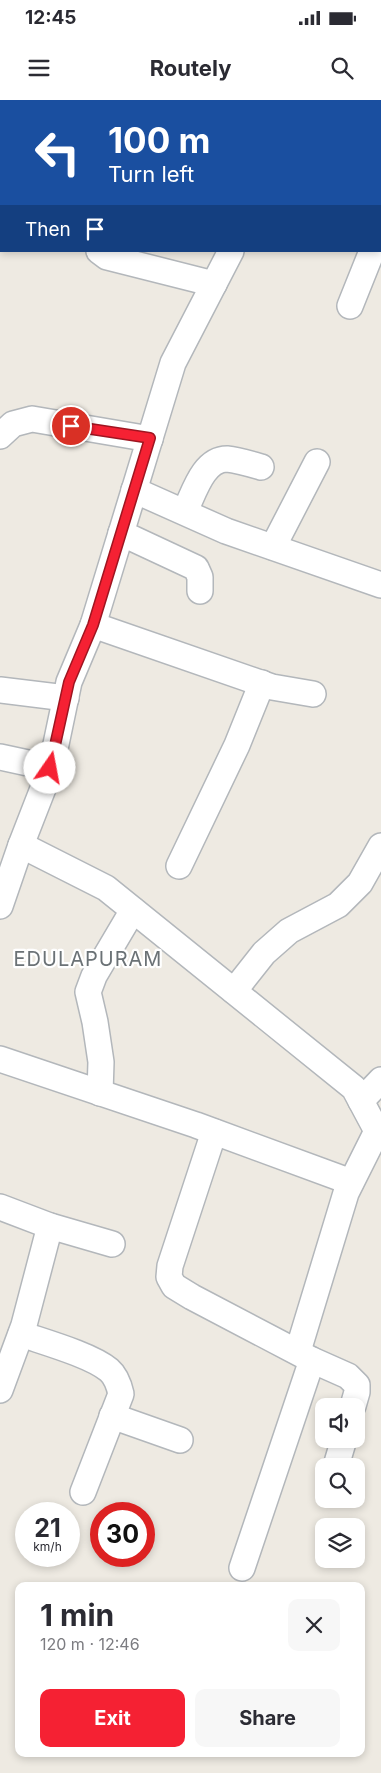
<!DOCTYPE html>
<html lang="en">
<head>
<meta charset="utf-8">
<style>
  body { margin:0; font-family:Inter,sans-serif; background:#f7f7f7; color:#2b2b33; height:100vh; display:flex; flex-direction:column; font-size:19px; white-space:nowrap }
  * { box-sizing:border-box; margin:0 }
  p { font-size:16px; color:#7c7c81 }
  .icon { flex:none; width:28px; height:28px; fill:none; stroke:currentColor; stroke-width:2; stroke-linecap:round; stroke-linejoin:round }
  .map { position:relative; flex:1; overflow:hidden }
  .panel { position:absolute; left:15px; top:1482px; width:350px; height:175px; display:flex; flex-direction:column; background:#fff; border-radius:10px; box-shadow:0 2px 8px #0003 }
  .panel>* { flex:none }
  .hud { position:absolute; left:0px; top:0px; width:381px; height:152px; box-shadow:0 2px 8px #0003; background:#1a4fa0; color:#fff; overflow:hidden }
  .tools { position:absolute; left:315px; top:1298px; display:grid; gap:10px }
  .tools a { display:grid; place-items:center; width:50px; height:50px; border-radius:10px; background:#fff; box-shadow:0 2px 8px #0003; font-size:25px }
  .speed { position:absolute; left:15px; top:1402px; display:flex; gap:10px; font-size:25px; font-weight:700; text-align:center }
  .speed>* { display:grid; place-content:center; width:65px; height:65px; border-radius:50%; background:#fff; box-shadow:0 2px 8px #0003; line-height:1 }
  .speed small { font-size:12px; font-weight:400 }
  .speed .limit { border:8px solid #d22; background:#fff; color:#111 }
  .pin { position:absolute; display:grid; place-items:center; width:42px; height:42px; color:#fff; margin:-21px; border:2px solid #fff; border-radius:50%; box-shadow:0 1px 5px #0007 }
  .me { position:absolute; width:55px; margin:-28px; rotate:12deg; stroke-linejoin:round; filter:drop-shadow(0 0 4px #0008) }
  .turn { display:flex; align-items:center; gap:18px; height:105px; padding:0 25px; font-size:22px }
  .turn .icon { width:65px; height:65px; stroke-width:2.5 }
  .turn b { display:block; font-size:35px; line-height:42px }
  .then { display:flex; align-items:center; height:48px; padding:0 25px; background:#0003; gap:10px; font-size:19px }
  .round { display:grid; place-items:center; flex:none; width:52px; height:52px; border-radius:10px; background:#f7f7f7 }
  .head { display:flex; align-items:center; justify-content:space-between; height:85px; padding:0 25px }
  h1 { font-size:30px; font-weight:700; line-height:38px }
  .action { display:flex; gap:10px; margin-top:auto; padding:10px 25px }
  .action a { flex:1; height:58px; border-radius:10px; background:#f52133; color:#fff; font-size:20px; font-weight:700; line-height:58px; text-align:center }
  .action a+a { background:#f7f7f7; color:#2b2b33 }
  .status { display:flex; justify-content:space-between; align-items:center; height:35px; padding:0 25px; background:#fff; direction:ltr }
  .status svg { height:14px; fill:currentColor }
  header { display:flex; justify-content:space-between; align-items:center; height:65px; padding:0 25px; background:#fff; font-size:22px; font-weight:700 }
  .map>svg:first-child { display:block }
</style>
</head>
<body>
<div class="status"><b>12:45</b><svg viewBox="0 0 49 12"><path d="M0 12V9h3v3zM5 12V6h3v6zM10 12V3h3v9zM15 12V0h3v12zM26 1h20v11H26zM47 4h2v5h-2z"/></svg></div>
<header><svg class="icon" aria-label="menu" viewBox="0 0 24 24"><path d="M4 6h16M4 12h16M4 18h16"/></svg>Routely<svg class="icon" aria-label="search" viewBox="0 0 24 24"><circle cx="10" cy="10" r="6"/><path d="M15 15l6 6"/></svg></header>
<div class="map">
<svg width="381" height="1673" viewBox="0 0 381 1673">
  <rect width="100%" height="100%" fill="#eeeae2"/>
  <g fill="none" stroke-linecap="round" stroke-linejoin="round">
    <g stroke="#b3b7bb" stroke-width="28">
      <g id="street">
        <path d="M 291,1 L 291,0"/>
        <path d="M 380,48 L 381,49"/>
        <path d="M 380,131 L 381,129"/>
        <path d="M 99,151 L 107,157 L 214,184"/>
        <path d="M 231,151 L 173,263 L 93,525 L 69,582 L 51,668 L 21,745 L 106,788 L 354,988 L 377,1031 L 381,1034"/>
        <path d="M 350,206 L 372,151"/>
        <path d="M 0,336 L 13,324 L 32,319 L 150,339"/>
        <path d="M 134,390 L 226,431 L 381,485"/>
        <path d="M 185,411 C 194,393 203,359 227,359 C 238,360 251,364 261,367"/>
        <path d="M 121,433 L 196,468 L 200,477 L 200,491"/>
        <path d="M 273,447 L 317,362"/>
        <path d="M 93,525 L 272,587 L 313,594"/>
        <path d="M 0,590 L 66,598"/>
        <path d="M 0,657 L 51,668"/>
        <path d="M 179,766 L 237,645 L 262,583"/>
        <path d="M 0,806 L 21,745"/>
        <path d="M 234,891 L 264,853 L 289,831 L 338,805 L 360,783 L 381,746"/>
        <path d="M 0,959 L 196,1025 L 351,1082"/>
        <path d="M 100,993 L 101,962 L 95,922 L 88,892 L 94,876 L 133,810"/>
        <path d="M 361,1001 L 381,980"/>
        <path d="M 214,1032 L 170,1166 L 169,1177 L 174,1186 L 192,1197 L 312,1260 L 348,1276 L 357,1285 L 357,1292 L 353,1306"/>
        <path d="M 0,1107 L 50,1126 L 112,1144"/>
        <path d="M 21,1234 C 44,1242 91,1255 109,1270 C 116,1276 119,1285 121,1294 L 83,1392"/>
        <path d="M 298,1251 L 346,1093 L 377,1031"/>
        <path d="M 0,1290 L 24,1225 L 50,1126"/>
        <path d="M 112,1316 L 180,1340"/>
        <path d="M 336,1366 L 344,1339"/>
        <path d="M 242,1468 L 312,1260"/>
      </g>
    </g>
    <use href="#street" stroke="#fff" stroke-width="25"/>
  </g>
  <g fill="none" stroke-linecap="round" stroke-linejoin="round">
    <g stroke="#9f1521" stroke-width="12">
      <path id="route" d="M 50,668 L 69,582 L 93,525 L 150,338 L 71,326"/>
    </g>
    <use href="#route" stroke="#f52133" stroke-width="9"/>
  </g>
  <g text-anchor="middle" stroke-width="4.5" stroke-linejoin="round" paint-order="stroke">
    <g font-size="20" letter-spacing="1" fill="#6b7276" stroke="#fff">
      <text x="88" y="866">EDULAPURAM</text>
    </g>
  </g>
</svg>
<div class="tools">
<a><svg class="icon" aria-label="sound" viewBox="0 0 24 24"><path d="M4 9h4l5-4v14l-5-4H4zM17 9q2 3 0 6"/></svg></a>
<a><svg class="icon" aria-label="search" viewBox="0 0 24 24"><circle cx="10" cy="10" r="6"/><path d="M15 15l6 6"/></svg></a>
<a><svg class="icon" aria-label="layers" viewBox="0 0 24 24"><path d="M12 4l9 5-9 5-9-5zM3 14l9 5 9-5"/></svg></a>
</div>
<div class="speed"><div>21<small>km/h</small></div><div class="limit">30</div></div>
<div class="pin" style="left:71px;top:326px;background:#d93025"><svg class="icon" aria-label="arrive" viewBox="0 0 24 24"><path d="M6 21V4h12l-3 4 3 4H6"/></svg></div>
<svg class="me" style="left:50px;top:668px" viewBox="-20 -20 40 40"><circle r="19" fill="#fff"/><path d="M0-13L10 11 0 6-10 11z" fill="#f52133"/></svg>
<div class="hud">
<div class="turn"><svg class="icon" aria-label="left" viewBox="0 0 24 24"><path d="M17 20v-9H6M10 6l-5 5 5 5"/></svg><div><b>100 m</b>Turn left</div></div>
<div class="then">Then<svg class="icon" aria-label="arrive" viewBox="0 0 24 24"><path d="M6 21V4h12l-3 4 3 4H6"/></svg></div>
</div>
<section class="panel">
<div class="head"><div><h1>1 min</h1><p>120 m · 12:46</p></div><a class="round"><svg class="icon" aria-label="close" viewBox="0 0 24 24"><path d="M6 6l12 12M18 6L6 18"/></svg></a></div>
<div class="action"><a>Exit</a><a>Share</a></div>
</section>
</div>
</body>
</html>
